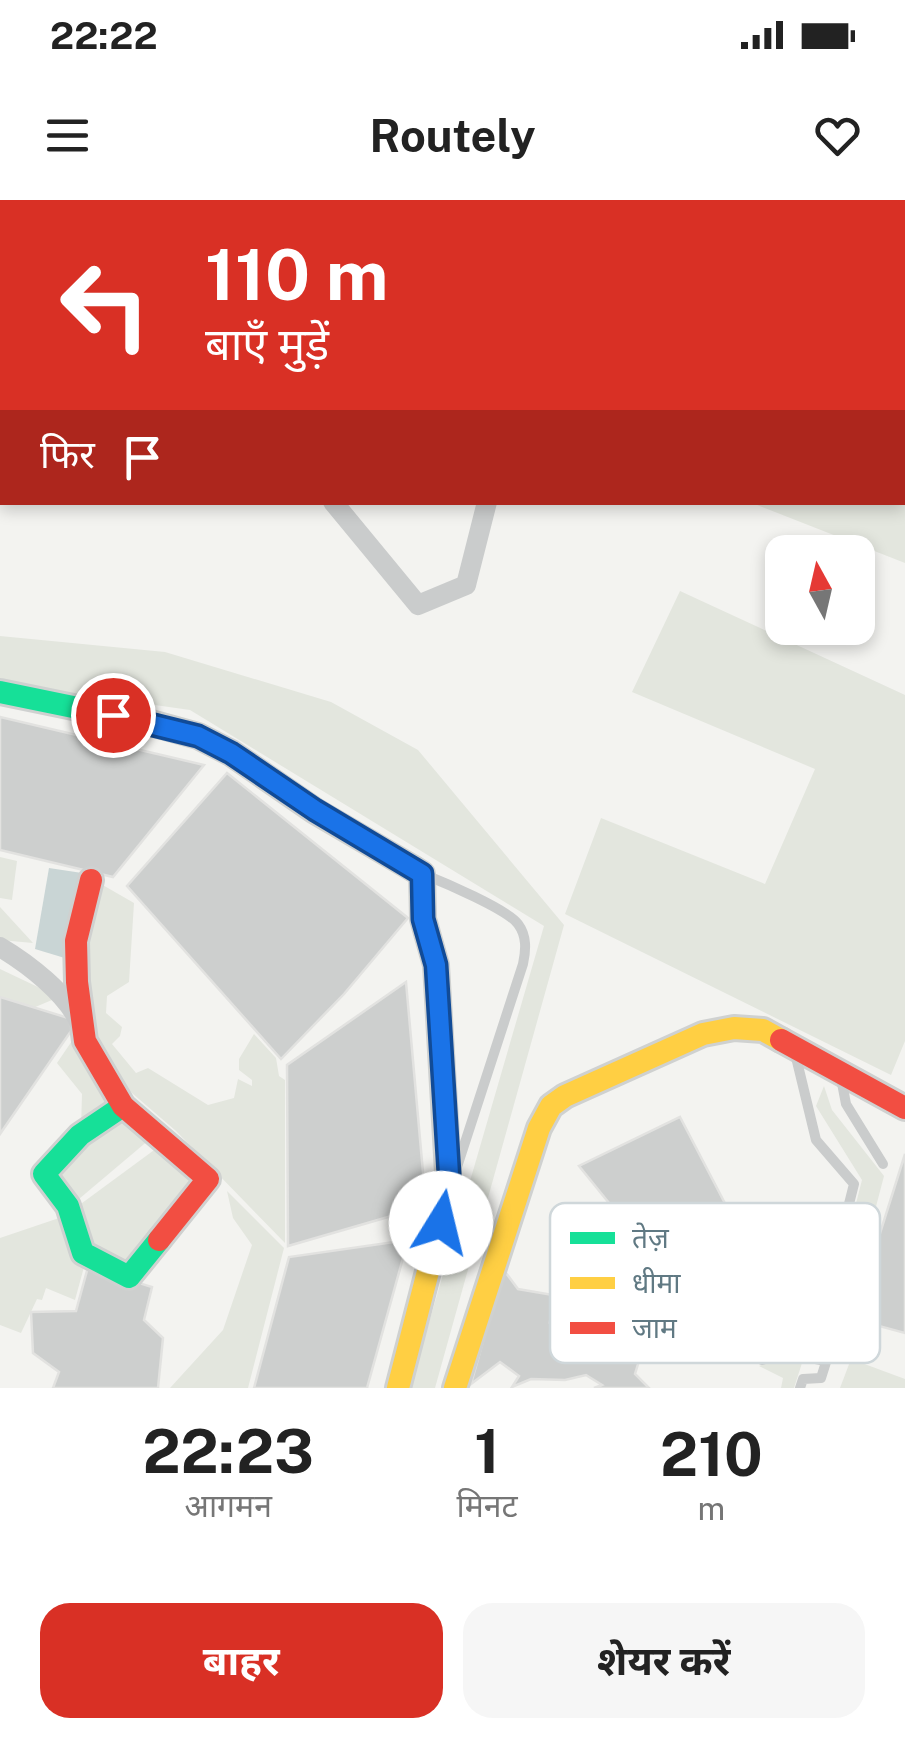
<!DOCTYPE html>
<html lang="hi">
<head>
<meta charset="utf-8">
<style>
  body { margin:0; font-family:"Public Sans","Noto Sans Devanagari",sans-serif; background:#f6f6f6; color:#222; height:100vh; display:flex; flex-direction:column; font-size:38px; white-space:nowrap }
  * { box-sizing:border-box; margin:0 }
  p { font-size:32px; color:#767676 }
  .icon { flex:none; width:55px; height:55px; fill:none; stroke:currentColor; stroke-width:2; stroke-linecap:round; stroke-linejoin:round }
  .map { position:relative; height:1188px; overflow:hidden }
  .drawer { display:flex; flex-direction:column; background:#fff; flex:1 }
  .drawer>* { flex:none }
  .guide { position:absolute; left:0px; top:0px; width:905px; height:305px; box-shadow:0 5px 15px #0003; background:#d93025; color:#fff; overflow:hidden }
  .needle { width:65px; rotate:352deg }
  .controls { position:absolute; left:765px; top:335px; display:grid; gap:20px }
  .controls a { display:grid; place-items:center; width:110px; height:110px; border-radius:20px; background:#fff; box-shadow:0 5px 15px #0003; font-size:50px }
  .pin { position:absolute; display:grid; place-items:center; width:85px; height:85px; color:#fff; margin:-42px; border:5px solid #fff; border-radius:50%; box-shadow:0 2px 10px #0007 }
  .me { position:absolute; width:110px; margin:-55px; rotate:9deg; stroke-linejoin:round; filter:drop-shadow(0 0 8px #0008) }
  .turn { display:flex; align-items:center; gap:35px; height:210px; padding:0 40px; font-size:45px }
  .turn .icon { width:130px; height:130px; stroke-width:2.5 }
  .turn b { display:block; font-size:70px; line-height:85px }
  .then { display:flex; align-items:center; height:95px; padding:0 40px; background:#0003; gap:20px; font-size:38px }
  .eta { display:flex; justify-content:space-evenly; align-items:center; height:170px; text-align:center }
  .eta b { font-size:60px; font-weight:700; line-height:70px }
  .action { display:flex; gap:20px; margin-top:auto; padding:20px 40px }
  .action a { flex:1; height:115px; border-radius:30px; background:#d93025; color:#fff; font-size:40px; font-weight:700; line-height:115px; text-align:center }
  .action a+a { background:#f6f6f6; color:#222 }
  .status { display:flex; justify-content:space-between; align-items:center; height:70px; padding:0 50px; background:#fff; direction:ltr }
  .status svg { height:28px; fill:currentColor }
  header { display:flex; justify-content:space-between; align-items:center; height:130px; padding:0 40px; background:#fff; font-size:45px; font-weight:700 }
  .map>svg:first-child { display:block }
</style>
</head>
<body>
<div class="status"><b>22:22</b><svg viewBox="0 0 49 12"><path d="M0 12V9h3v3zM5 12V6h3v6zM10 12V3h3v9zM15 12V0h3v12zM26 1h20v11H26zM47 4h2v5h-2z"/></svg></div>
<header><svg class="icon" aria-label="menu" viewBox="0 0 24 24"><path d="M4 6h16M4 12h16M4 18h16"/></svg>Routely<svg class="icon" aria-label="heart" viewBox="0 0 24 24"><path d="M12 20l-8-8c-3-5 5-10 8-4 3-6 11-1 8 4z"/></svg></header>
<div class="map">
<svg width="905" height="1188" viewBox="0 0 905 1188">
  <rect width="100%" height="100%" fill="#f3f3f0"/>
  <g fill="#e3e6de">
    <path d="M 672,0 L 855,0 L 863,2 L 671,2 Z"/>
    <path d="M 903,15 L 905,16 L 905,363 L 752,303 L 902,302 Z"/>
    <path d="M 680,391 L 905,495 L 905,841 L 891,875 L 565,714 L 601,618 L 765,684 L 815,569 L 632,492 Z"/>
    <path d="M 0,436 L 165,452 L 331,502 L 418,550 L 564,725 L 435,1188 L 410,1188 L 544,726 L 190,510 L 0,483 Z"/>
    <path d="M 0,657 L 17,661 L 12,700 L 0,698 Z"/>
    <path d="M 94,680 L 134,703 L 129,782 L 107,796 L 106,813 L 122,827 L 120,836 L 112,844 L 136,873 L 148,868 L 208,905 L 234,898 L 238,879 L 252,886 L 252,880 L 239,870 L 239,859 L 254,834 L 276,858 L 279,876 L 285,880 L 285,1043 L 176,931 L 103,868 L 84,777 Z"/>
    <path d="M 0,707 L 33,743 L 0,740 Z"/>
    <path d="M 0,769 L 59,797 L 0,822 Z"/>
    <path d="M 76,835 L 115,907 L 81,928 L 82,894 L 57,863 Z"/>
    <path d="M 824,886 L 832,910 L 884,976 L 851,1102 L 833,1093 L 862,980 L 816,906 Z"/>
    <path d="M 127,915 L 150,939 L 73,1004 L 49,975 Z"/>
    <path d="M 161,945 L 205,978 L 126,1073 L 84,1046 L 74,1009 Z"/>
    <path d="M 227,991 L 284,1048 L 248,1188 L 170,1188 L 223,1130 L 252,1045 L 233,1018 Z"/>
    <path d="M 65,1016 L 84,1067 L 75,1100 L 46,1088 L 42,1100 L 37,1099 L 21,1133 L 0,1125 L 0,1038 Z"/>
    <path d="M 781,1157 L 802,1163 L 794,1188 L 781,1188 L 783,1178 L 759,1166 Z"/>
    <path d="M 851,1159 L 905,1179 L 905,1188 L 840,1188 Z"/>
  </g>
  <path fill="#c9d5d5" d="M 49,668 L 82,673 L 68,759 L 35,749 Z"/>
  <g fill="#cdcfce" stroke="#e2e2e0" stroke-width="2.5">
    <path d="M 0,517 L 204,565 L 113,677 L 0,650 Z"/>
    <path d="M 227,573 L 408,718 L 344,794 L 281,859 L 127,686 Z"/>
    <path d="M 406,782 L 426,1006 L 288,1046 L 287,865 Z"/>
    <path d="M 0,797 L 78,821 L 0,934 Z"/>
    <path d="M 680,917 L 743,1038 L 661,1067 L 579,966 Z"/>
    <path d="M 905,954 L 905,1133 L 853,1119 Z"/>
    <path d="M 408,1040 L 367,1188 L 254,1188 L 289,1057 Z"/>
    <path d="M 777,1055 L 758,1120 L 643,1148 L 635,1174 L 649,1188 L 594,1188 L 602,1185 L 586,1175 L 565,1180 L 531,1179 L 512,1187 L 519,1176 L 500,1162 L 471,1184 L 503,1069 L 518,1089 L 553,1095 L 550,1122 Z"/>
    <path d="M 88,1067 L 152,1087 L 144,1120 L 163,1138 L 158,1188 L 53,1188 L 59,1172 L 33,1153 L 31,1112 L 76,1111 Z"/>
  </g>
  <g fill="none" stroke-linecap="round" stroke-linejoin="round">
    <g stroke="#cfd1d0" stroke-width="28">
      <g id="fast">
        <path d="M 0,492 L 151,523 L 198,536 L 231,553 L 315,611 L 414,669"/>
        <path d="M 123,906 L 80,935 L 44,974 L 68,1006 L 83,1053 L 129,1077 L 159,1040"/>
      </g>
    </g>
    <g stroke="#cfd1d0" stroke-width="28">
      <g id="slow">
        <path d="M 398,1188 L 449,990 L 436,765 L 423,719 L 422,674 L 414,669"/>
        <path d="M 455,1188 L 539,928 L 551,906 L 565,896 L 703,834 L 734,828 L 763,830 L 781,840"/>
      </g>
    </g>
    <g stroke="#cfd1d0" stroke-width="28">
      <g id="jam">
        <path d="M 91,680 L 76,741 L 77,782 L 85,841 L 123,906 L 208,979 L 159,1040"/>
        <path d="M 781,840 L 905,908"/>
      </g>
    </g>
    <g stroke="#cacccc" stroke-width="10">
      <path d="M 423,674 C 443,682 507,709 518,724 C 527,736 526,750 523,764 L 457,967"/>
      <path d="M 795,853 L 816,940 L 854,984 L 824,1103 L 843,1108 L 821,1178 L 803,1179 L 800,1188"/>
      <path d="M 841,878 L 846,904 L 883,964"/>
      <path d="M 824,1103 L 801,1096 L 793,1087 L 745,1137 L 762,1160 L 784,1153 L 826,1161"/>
      <path d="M 758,1125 L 781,1146 L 784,1153"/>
    </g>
    <g stroke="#cacccc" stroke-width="20">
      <path d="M 491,2 L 493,0"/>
      <path d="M 611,2 L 611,0"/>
      <path d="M 0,175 L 2,174"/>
      <path d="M 333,302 L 418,405 L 466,385 L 487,302"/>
      <path d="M 0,747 C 27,763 68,794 80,824"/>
    </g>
    <use href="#fast" stroke="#16e098" stroke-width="22"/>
    <use href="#slow" stroke="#ffcf43" stroke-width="22"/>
    <use href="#jam" stroke="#f24e42" stroke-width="22"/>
  </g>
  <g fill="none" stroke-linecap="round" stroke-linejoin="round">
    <g stroke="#114b97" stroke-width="25">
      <path id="route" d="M 113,515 L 198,536 L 231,553 L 315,610 L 422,674 L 423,719 L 436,765 L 450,990 L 441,1023"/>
    </g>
    <use href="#route" stroke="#1a73e8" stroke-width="18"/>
  </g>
  <rect x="550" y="1003" width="330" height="160" rx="15" fill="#fff" stroke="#cfd7da" stroke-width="2.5"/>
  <rect x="570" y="1032" width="45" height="12" fill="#16e098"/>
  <rect x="570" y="1077" width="45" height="12" fill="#ffcf43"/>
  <rect x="570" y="1122" width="45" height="12" fill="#f24e42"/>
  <g font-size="28" fill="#607983">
    <text x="632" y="1048">तेज़</text>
    <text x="632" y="1093">धीमा</text>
    <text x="632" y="1138">जाम</text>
  </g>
</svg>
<div class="controls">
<a><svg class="needle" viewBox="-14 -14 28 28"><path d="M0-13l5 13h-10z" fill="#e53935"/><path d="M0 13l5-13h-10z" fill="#767676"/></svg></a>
</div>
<div class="pin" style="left:113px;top:515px;background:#d93025"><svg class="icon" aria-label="arrive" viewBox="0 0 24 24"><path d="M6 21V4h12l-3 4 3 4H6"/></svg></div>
<svg class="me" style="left:441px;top:1023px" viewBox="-20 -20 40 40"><circle r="19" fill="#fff"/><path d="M0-13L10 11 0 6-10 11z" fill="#1a73e8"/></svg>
<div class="guide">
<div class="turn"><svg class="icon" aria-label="left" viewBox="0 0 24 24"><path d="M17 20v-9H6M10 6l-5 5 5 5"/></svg><div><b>110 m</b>बाएँ मुड़ें</div></div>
<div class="then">फिर<svg class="icon" aria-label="arrive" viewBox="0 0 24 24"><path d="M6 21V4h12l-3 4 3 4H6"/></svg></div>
</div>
</div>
<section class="drawer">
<div class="eta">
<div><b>22:23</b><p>आगमन</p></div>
<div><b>1</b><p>मिनट</p></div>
<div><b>210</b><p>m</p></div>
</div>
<div class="action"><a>बाहर</a><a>शेयर करें</a></div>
</section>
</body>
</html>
